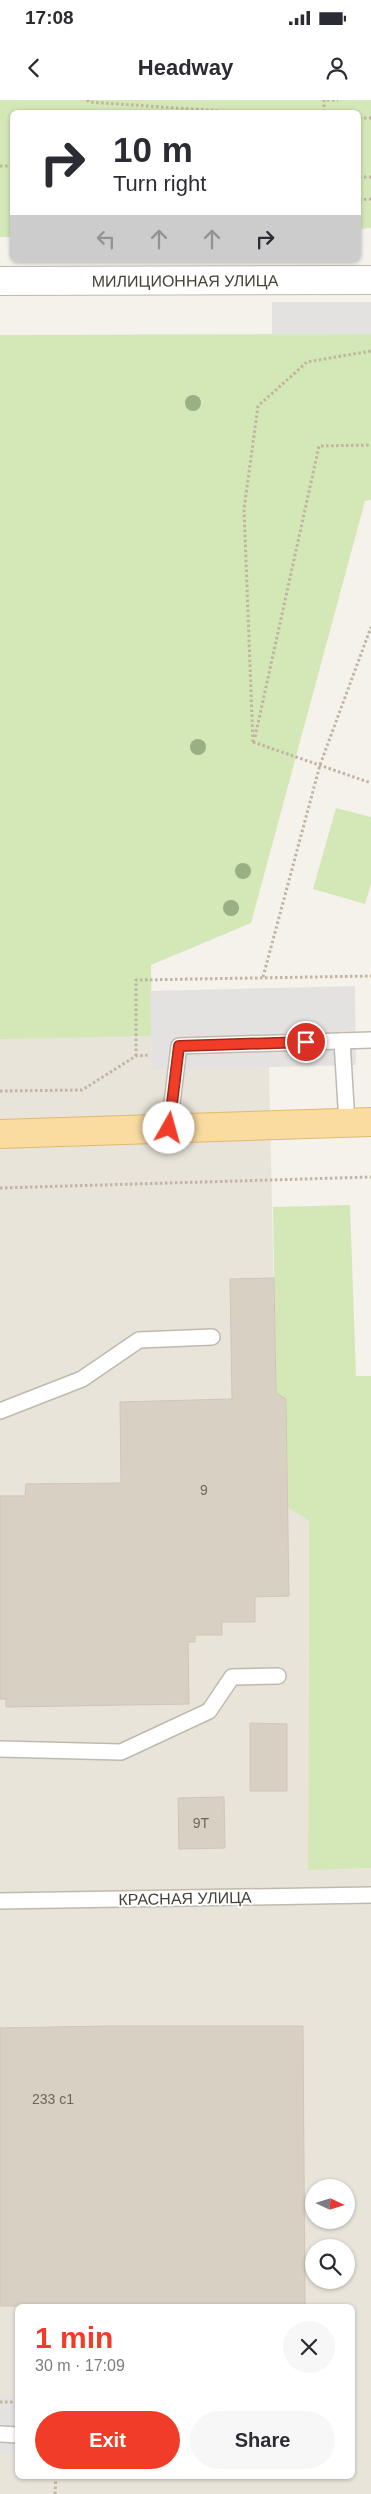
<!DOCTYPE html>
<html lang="en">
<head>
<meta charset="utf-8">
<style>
  body { margin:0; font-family:Helvetica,sans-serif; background:#f7f7f7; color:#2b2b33; height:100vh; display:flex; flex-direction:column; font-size:19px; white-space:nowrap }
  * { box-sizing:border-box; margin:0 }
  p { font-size:16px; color:#7c7c81 }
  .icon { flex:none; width:28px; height:28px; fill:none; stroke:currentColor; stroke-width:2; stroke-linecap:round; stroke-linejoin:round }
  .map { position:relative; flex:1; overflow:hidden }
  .panel { position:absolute; left:15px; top:2204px; width:340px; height:175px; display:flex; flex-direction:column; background:#fff; border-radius:8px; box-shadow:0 1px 4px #0004 }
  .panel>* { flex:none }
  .hud { position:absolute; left:10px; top:10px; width:351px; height:152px; border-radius:8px; box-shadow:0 1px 4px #0004; background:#fff; color:#2b2b33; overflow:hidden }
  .needle { width:32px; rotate:94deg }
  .tools { position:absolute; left:305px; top:2079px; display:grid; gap:10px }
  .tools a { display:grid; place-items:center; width:50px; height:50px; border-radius:50%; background:#fff; box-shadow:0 1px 4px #0004; font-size:25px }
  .pin { position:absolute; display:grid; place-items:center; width:42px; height:42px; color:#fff; margin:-21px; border:2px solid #fff; border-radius:50%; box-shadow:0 1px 5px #0007 }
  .me { position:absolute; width:55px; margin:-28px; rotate:7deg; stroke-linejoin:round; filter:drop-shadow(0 0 4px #0008) }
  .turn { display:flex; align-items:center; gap:18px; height:105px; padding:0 20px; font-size:22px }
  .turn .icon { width:65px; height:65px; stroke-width:2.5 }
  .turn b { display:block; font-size:35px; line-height:42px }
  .lanes { display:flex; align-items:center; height:48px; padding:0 20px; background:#0003; justify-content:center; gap:25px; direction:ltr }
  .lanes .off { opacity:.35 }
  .round { display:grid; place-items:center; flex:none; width:52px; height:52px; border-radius:26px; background:#f7f7f7 }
  .head { display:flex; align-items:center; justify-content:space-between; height:85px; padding:0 20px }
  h1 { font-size:30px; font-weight:700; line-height:38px; color:#f13d27 }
  .cta { display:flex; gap:10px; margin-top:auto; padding:10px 20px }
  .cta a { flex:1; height:58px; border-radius:30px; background:#f13d27; color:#fff; font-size:20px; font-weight:700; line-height:58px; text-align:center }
  .cta a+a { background:#f7f7f7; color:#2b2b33 }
  .status { display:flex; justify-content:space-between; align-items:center; height:35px; padding:0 25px; background:#fff; direction:ltr }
  .status svg { height:14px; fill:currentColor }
  header { display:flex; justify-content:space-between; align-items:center; height:65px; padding:0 20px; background:#fff; font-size:22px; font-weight:700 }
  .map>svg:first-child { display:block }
</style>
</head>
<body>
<div class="status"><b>17:08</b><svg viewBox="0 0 49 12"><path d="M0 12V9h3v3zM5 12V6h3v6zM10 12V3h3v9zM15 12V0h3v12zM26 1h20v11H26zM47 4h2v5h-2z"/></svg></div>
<header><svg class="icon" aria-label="back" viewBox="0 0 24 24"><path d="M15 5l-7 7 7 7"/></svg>Headway<svg class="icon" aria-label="person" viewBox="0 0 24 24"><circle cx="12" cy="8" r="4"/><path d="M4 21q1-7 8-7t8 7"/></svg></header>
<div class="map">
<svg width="371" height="2394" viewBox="0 0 371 2394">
  <rect width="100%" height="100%" fill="#f5f2ec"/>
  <path fill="#e9e4da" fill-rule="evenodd" d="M 0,235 L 151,859 L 152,969 L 269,967 L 276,1293 L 286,1299 L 288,1408 L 309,1421 L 308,1769 L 371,1768 L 371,2394 L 0,2394 ZM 314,2088 L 346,2088 L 346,2120 L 314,2120 ZM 314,2148 L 346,2148 L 346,2180 L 314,2180 ZM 18,2206 L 352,2206 L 352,2376 L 18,2376 Z"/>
  <g fill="#d3e7b7">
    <path d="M 0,0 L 371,0 L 371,128 L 359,129 L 359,12 L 12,12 L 12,137 L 0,137 Z"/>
    <path d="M 371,234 L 371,400 L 365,401 L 251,823 L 151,865 L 151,936 L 0,939 L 0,235 Z"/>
    <path d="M 336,708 L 371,717 L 371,784 L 365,804 L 313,789 Z"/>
    <path d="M 350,1105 L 356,1276 L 371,1276 L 371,1768 L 308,1770 L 309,1421 L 288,1408 L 286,1299 L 276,1293 L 273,1107 Z"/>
  </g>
  <g fill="#e4e2e0">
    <rect x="272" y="202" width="99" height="32"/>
    <path d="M 355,886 L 356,965 L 152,970 L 150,891 Z"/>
    <path d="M 0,2296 L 17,2296 L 17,2354 L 0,2353 Z"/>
  </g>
  <g fill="#d9d0c4" stroke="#d1c5b5">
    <path d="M 274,1178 L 276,1293 L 286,1299 L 289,1496 L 255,1497 L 255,1522 L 222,1522 L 222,1535 L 195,1535 L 195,1542 L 188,1542 L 189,1604 L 6,1607 L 6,1599 L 0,1599 L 0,1396 L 25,1396 L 26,1384 L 121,1383 L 120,1302 L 232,1299 L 230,1179 Z"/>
    <path d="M 250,1623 L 287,1624 L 287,1691 L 250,1691 Z"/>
    <path d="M 224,1697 L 225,1748 L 179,1749 L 178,1698 Z"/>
    <path d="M 106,1926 L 303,1926 L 305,2206 L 0,2206 L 0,1928 Z"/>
  </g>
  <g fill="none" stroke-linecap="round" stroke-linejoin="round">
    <g stroke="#c0b9ae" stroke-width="18">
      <g id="service">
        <path d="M 342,941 L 347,1023"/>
        <path d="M 169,1028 L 179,946 L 371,940"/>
        <path d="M 0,1311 L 82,1279 L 139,1240 L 212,1237"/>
        <path d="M 0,1649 L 121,1652 L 209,1611 L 232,1577 L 278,1576"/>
        <path d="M 0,1801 L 371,1795"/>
        <path d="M 0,2334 L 18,2335"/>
      </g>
    </g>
    <g stroke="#c0b9ae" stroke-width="30">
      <g id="minor">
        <path id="s1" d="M 0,181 L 371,180"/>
      </g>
    </g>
    <g stroke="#e0b96f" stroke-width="30">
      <path id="primary" d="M 0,1034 L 371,1022"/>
    </g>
    <g stroke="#c2b4a0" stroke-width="3" stroke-dasharray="2.5 2.5" stroke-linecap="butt">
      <path d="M 87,0 L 89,2 L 236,12"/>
      <path d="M 324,12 L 324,0 L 338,0"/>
      <path d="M 359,18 L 371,18"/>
      <path d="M 0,66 L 12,66"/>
      <path d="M 359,77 L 371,77"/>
      <path d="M 359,100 L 371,99"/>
      <path d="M 255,637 L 319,346 L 371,345"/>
      <path d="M 253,642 L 244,409 L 258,306 L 307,262 L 371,251"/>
      <path d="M 253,642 L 371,683"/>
      <path d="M 263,877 L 320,665 L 371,527"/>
      <path d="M 136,956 L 136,880 L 371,876"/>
      <path d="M 0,991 L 82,990 L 136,956 L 150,955"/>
      <path d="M 0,1088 L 371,1077"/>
      <path d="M 0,2302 L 18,2302"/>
      <path d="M 55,2394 L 56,2376"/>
    </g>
    <use href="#service" stroke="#fff" stroke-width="15"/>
    <use href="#minor" stroke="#fff" stroke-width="28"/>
    <use href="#primary" stroke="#fadca0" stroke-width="28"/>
  </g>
  <g fill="#99b084">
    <circle cx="193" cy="303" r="8"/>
    <circle cx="198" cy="647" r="8"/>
    <circle cx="243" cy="771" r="8"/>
    <circle cx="231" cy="808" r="8"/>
  </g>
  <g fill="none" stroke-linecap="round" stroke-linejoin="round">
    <g stroke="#9d2819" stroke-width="12">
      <path id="route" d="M 169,1028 L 179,946 L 306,942"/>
    </g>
    <use href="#route" stroke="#f13d27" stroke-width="9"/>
  </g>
  <g text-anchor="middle" stroke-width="4" stroke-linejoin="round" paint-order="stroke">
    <g font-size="14" fill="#6d665c">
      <text x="204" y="1395">9</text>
      <text x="201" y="1728">9Т</text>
      <text x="53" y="2004">233 с1</text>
    </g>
    <g font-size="16" fill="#494239" stroke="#fff">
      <text dy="6" stroke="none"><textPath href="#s1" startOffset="185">МИЛИЦИОННАЯ УЛИЦА</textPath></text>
      <text transform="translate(185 1798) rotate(-1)" y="6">КРАСНАЯ УЛИЦА</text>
    </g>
  </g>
</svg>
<div class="tools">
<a><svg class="needle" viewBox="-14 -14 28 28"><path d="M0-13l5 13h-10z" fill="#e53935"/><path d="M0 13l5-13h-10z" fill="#7c7c81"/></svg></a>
<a><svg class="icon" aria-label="search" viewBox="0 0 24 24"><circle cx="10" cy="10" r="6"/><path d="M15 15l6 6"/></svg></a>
</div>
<div class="pin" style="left:306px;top:942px;background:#d93025"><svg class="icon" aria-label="arrive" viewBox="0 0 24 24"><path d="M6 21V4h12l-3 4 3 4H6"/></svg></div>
<svg class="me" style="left:169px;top:1028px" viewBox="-20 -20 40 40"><circle r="19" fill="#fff"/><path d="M0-13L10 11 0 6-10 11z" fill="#f13d27"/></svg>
<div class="hud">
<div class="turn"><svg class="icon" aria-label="right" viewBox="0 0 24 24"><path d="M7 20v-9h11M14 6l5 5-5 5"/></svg><div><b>10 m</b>Turn right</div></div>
<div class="lanes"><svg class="icon off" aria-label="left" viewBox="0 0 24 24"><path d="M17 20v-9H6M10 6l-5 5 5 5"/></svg><svg class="icon off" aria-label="ahead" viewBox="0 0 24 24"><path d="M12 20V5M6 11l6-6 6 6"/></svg><svg class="icon off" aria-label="ahead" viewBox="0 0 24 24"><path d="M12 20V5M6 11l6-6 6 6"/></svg><svg class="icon" aria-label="right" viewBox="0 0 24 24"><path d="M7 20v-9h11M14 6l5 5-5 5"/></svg></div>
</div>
<section class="panel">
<div class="head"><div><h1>1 min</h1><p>30 m · 17:09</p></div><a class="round"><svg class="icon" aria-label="close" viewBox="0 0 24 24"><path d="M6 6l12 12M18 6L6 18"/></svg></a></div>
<div class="cta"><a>Exit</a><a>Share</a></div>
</section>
</div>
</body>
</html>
